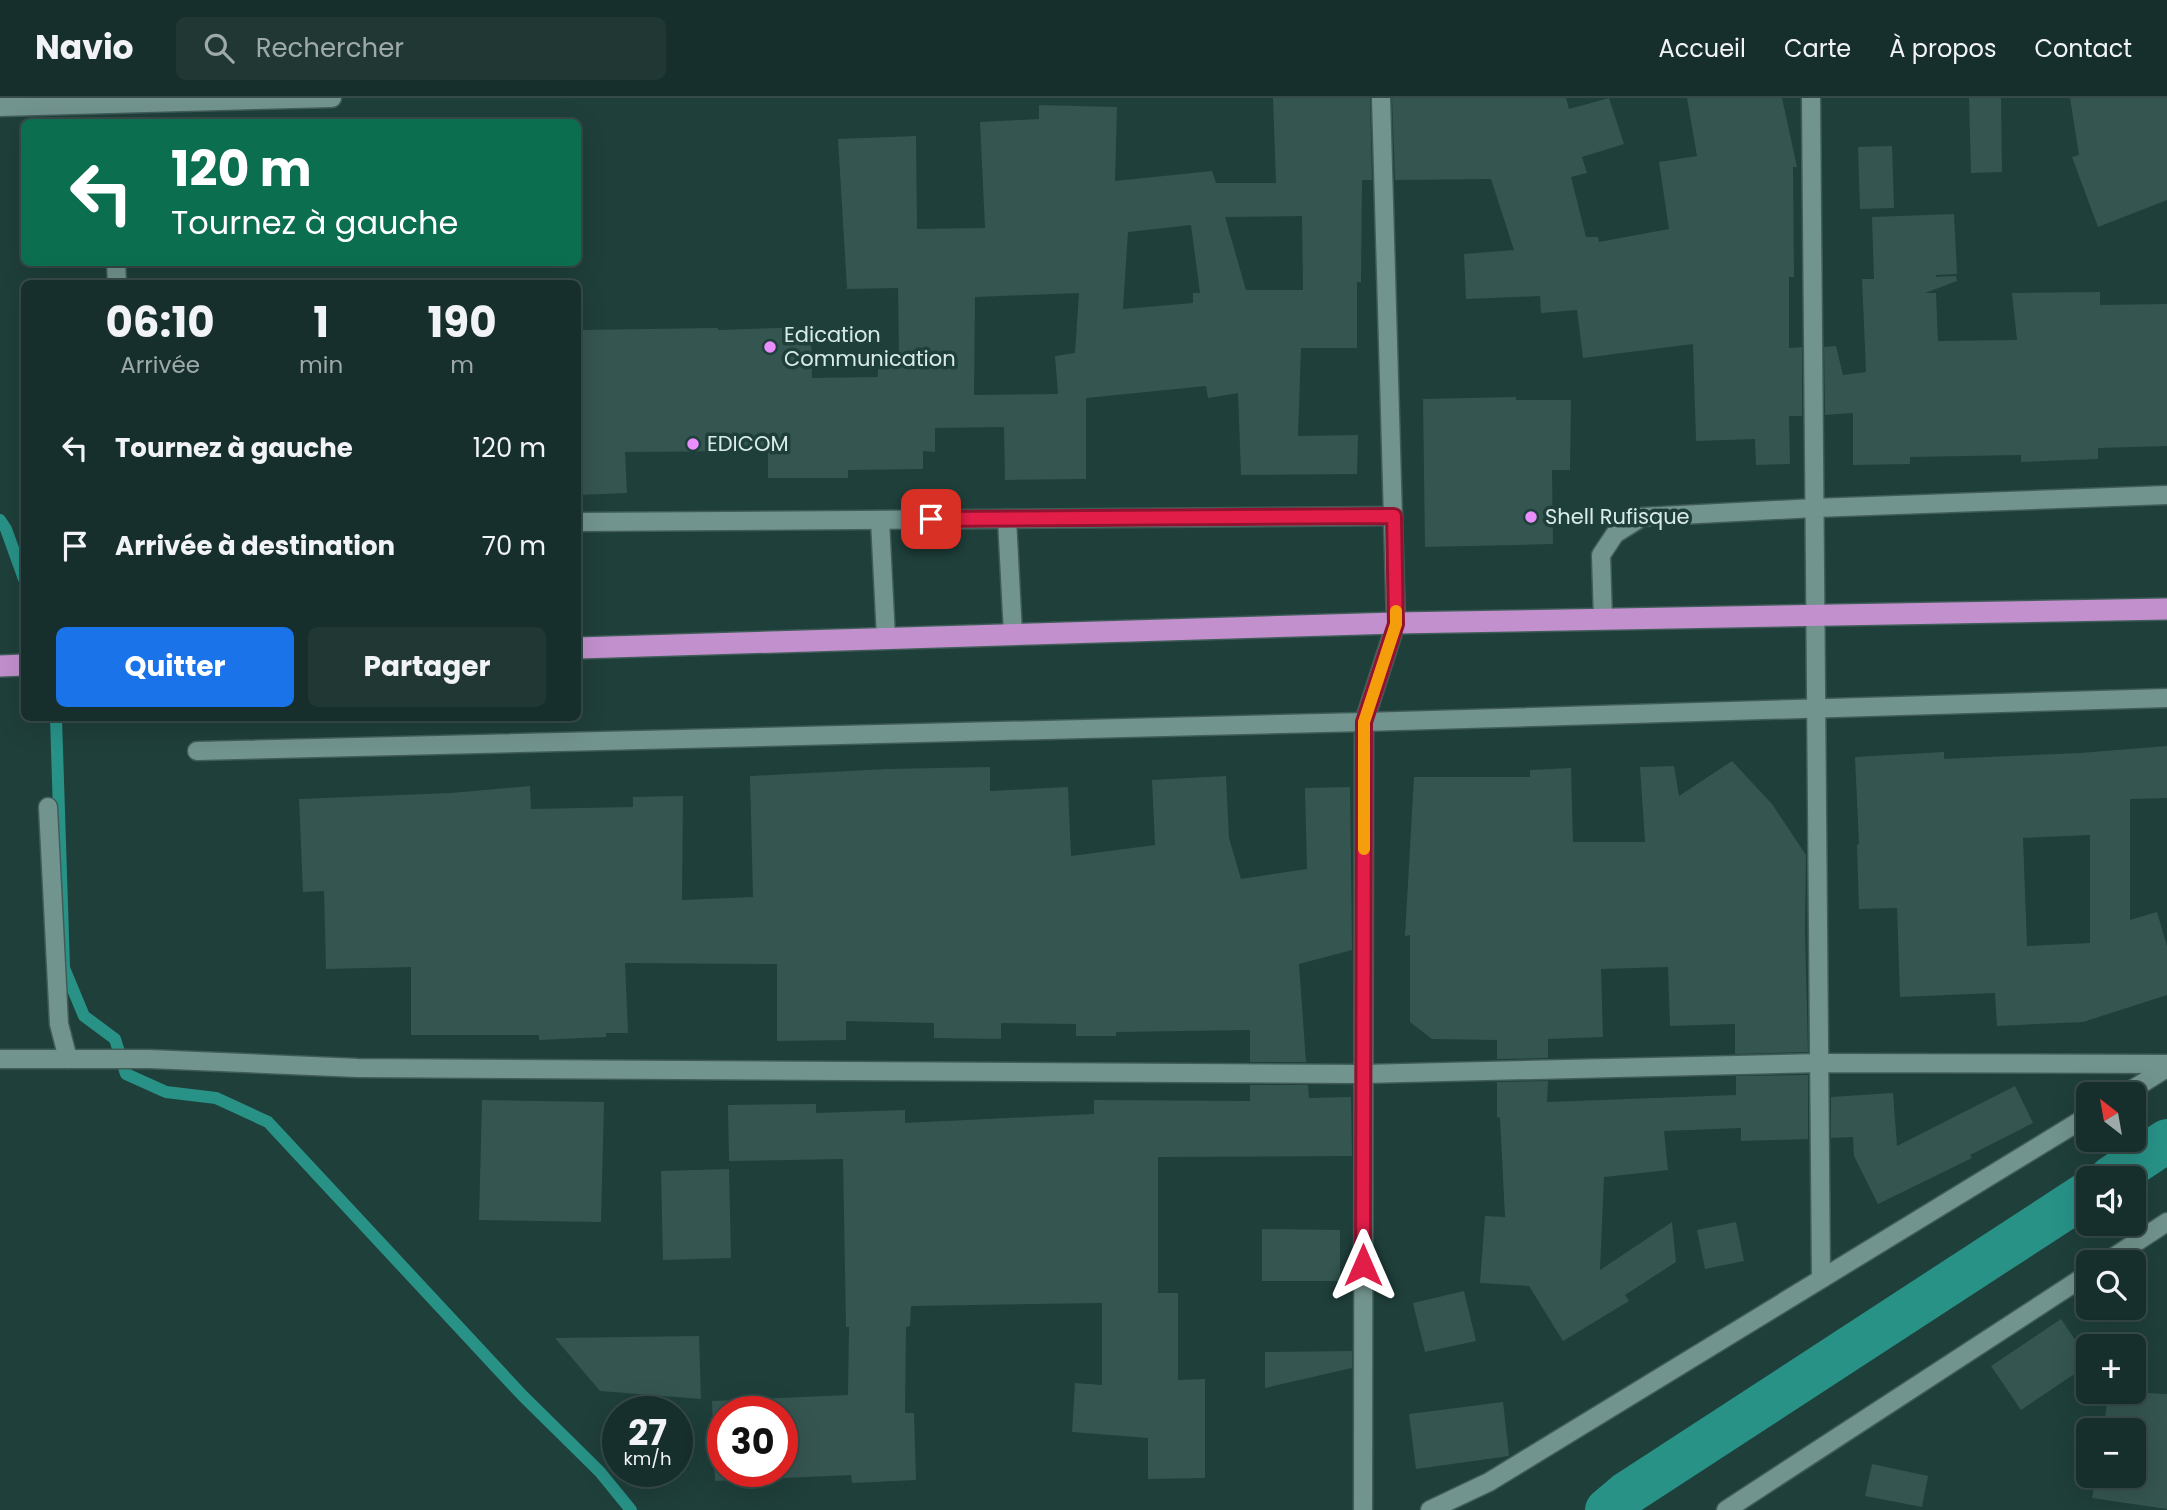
<!DOCTYPE html>
<html lang="fr">
<head>
<meta charset="utf-8">
<style>
  body { margin:0; font-family:Poppins,sans-serif; background:#203734; color:#f1f3f6; height:100vh; display:flex; flex-direction:column; font-size:26px; white-space:nowrap }
  * { box-sizing:border-box; margin:0 }
  p { font-size:23px; color:#9ea9a9 }
  .icon { flex:none; width:38px; height:38px; fill:none; stroke:currentColor; stroke-width:2; stroke-linecap:round; stroke-linejoin:round }
  .map { position:relative; flex:1; overflow:hidden }
  .drawer { position:absolute; left:21px; top:182px; width:560px; height:441px; display:flex; flex-direction:column; background:#172f2c; border-radius:10px; box-shadow:0 7px 28px #0002,0 0 0 2px #364a48 }
  .drawer>* { flex:none }
  .banner { position:absolute; left:21px; top:21px; width:560px; height:147px; border-radius:10px; box-shadow:0 7px 28px #0002,0 0 0 2px #364a48; background:#0b6e4f; color:#fff; overflow:hidden }
  .needle { width:46px; rotate:329deg }
  .controls { position:absolute; left:2076px; top:984px; display:grid; gap:14px }
  .controls a { display:grid; place-items:center; width:70px; height:70px; border-radius:10px; background:#172f2c; box-shadow:0 7px 28px #0002,0 0 0 2px #364a48; font-size:35px }
  .speed { position:absolute; left:602px; top:1298px; display:flex; gap:14px; font-size:35px; font-weight:700; text-align:center }
  .speed>* { display:grid; place-content:center; width:91px; height:91px; border-radius:50%; background:#172f2c; box-shadow:0 7px 28px #0002,0 0 0 2px #364a48; line-height:1 }
  .speed small { font-size:18px; font-weight:400 }
  .speed .limit { border:10px solid #d22; background:#fff; color:#111 }
  .pin { position:absolute; display:grid; place-items:center; width:60px; height:60px; color:#fff; margin:-30px; border-radius:14px; box-shadow:0 4px 10px #0006 }
  .me { position:absolute; width:77px; margin:-38px; rotate:0deg; stroke-linejoin:round; filter:drop-shadow(0 0 5px #0008) }
  .turn { display:flex; align-items:center; gap:24px; height:147px; padding:0 35px; font-size:32px }
  .turn .icon { width:91px; height:91px; stroke-width:2.5 }
  .turn b { display:block; font-size:49px; line-height:60px }
  .eta { display:flex; justify-content:space-evenly; align-items:center; height:119px; text-align:center }
  .eta b { font-size:42px; font-weight:700; line-height:49px }
  .button { display:flex; gap:14px; margin-top:auto; padding:14px 35px }
  .button a { flex:1; height:80px; border-radius:10px; background:#1a73e8; color:#fff; font-size:28px; font-weight:700; line-height:80px; text-align:center }
  .button a+a { background:#203734; color:#f1f3f6 }
  ul { padding:0; list-style:none }
  li { display:flex; align-items:center; gap:21px; height:98px; padding:0 35px }
  li div { flex:1 }
  li b { display:block; font-size:26px }
  li em { font-style:normal }
  header { display:flex; align-items:center; gap:42px; box-sizing:border-box; height:98px; padding:0 35px; background:#172f2c; border-bottom:2px solid #364a48 }
  header strong { font-size:33px }
  nav { display:flex; gap:38px; margin-inline-start:auto; font-size:24px }
  .search { width:490px; height:63px; background:#203734; display:flex; align-items:center; gap:18px; box-sizing:border-box; padding:0 24px; border-radius:10px; color:#9ea9a9; font-size:26px }
  .map>svg:first-child { display:block }
</style>
</head>
<body>
<header>
<strong>Navio</strong>
<div class="search"><svg class="icon" aria-label="search" viewBox="0 0 24 24"><circle cx="10" cy="10" r="6"/><path d="M15 15l6 6"/></svg>Rechercher</div>
<nav><a>Accueil</a><a>Carte</a><a>À propos</a><a>Contact</a></nav>
</header>
<div class="map">
<svg width="2167" height="1412" viewBox="0 0 2167 1412">
  <rect width="100%" height="100%" fill="#1f3f3a"/>
  <g fill="none" stroke-linecap="round" stroke-linejoin="round">
    <g stroke="#289287" stroke-width="12">
      <path d="M 0,422 L 6,431 L 24,481"/>
      <path d="M 56,620 L 64,870 L 84,918 L 115,941 L 126,976 L 166,994 L 216,1000 L 268,1024 L 522,1297 L 600,1374 L 631,1412"/>
    </g>
    <g stroke="#289287" stroke-width="44">
      <path d="M 2111,1080 L 2167,1043"/>
      <path d="M 1607,1412 L 1626,1396 L 2088,1095"/>
    </g>
  </g>
  <g fill="#355550" fill-rule="evenodd">
    <path d="M 1273,0 L 1370,0 L 1372,82 L 1362,82 L 1361,184 L 1357,184 L 1357,250 L 1301,250 L 1298,338 L 1358,337 L 1357,376 L 1241,377 L 1238,295 L 1208,300 L 1206,288 L 1086,300 L 1086,381 L 1005,382 L 1004,329 L 935,330 L 935,354 L 923,353 L 923,371 L 848,372 L 848,380 L 768,380 L 768,353 L 625,354 L 627,395 L 578,397 L 578,232 L 718,230 L 718,232 L 811,229 L 812,280 L 878,279 L 878,260 L 899,260 L 898,190 L 847,191 L 838,41 L 916,38 L 917,131 L 985,130 L 980,24 L 1039,21 L 1039,7 L 1117,9 L 1115,83 L 1212,73 L 1216,85 L 1276,85 ZM 1302,118 L 1303,192 L 1246,192 L 1225,119 ZM 1191,127 L 1200,195 L 1193,195 L 1193,205 L 1123,211 L 1128,134 ZM 1079,195 L 1075,255 L 1055,258 L 1058,296 L 974,297 L 975,199 Z"/>
    <path d="M 1392,0 L 1566,0 L 1569,11 L 1609,0 L 1624,46 L 1582,59 L 1587,75 L 1571,79 L 1586,139 L 1598,139 L 1599,144 L 1669,131 L 1659,64 L 1697,58 L 1687,0 L 1782,0 L 1797,69 L 1793,69 L 1794,179 L 1789,179 L 1789,250 L 1802,249 L 1802,318 L 1789,318 L 1790,366 L 1756,367 L 1755,341 L 1696,343 L 1693,246 L 1583,260 L 1577,212 L 1541,215 L 1540,198 L 1466,201 L 1464,156 L 1514,152 L 1491,81 L 1395,82 Z"/>
    <path d="M 1969,0 L 2001,0 L 2002,74 L 1971,75 Z"/>
    <path d="M 2070,0 L 2167,0 L 2167,102 L 2098,129 L 2072,59 L 2079,57 Z"/>
    <path d="M 1892,48 L 1894,110 L 1860,111 L 1858,49 Z"/>
    <path d="M 1954,116 L 1957,176 L 1936,177 L 1936,179 L 1956,178 L 1957,183 L 1925,195 L 1936,195 L 1938,243 L 2017,242 L 2012,195 L 2100,194 L 2100,207 L 2167,206 L 2167,348 L 2098,350 L 2098,361 L 2021,364 L 2021,357 L 1910,359 L 1910,366 L 1853,367 L 1853,315 L 1825,317 L 1824,249 L 1836,248 L 1843,277 L 1866,274 L 1862,181 L 1874,181 L 1872,119 Z"/>
    <path d="M 1516,299 L 1516,302 L 1571,302 L 1570,372 L 1552,372 L 1553,446 L 1425,449 L 1423,301 Z"/>
    <path d="M 2167,648 L 2167,700 L 2130,701 L 2130,822 L 2157,814 L 2167,848 L 2167,897 L 2083,924 L 1997,928 L 1995,895 L 1900,899 L 1897,810 L 1859,811 L 1857,747 L 1859,746 L 1855,659 L 1944,654 L 1944,661 L 2080,655 ZM 2090,737 L 2090,845 L 2027,848 L 2023,740 Z"/>
    <path d="M 1732,663 L 1772,706 L 1806,757 L 1805,832 L 1808,954 L 1735,956 L 1735,926 L 1670,928 L 1668,869 L 1601,871 L 1603,939 L 1548,941 L 1548,960 L 1497,961 L 1497,942 L 1432,941 L 1410,924 L 1410,837 L 1405,838 L 1414,679 L 1530,679 L 1530,672 L 1571,670 L 1573,744 L 1645,744 L 1640,669 L 1674,668 L 1679,698 Z"/>
    <path d="M 990,669 L 990,693 L 1068,689 L 1071,758 L 1155,747 L 1152,682 L 1226,678 L 1229,740 L 1241,781 L 1307,771 L 1305,690 L 1350,689 L 1352,852 L 1299,866 L 1306,964 L 1250,964 L 1250,932 L 1116,934 L 1116,938 L 1076,938 L 1076,926 L 1001,925 L 1001,941 L 934,940 L 934,925 L 846,923 L 846,942 L 777,943 L 777,866 L 625,865 L 628,935 L 606,935 L 606,939 L 539,942 L 539,937 L 411,937 L 411,869 L 326,871 L 324,793 L 303,794 L 299,701 L 451,695 L 530,688 L 531,711 L 633,709 L 633,699 L 683,698 L 682,802 L 753,799 L 750,678 L 887,671 Z"/>
    <path d="M 1808,977 L 1808,1041 L 1741,1043 L 1741,1030 L 1664,1033 L 1668,1072 L 1604,1079 L 1600,1172 L 1672,1124 L 1676,1164 L 1625,1197 L 1629,1203 L 1563,1243 L 1529,1188 L 1480,1185 L 1485,1118 L 1505,1119 L 1500,1020 L 1497,1019 L 1497,984 L 1548,983 L 1547,1004 L 1736,997 L 1736,978 Z"/>
    <path d="M 1250,987 L 1308,987 L 1309,1000 L 1351,999 L 1352,1058 L 1158,1059 L 1158,1195 L 1178,1195 L 1178,1282 L 1205,1281 L 1205,1380 L 1148,1381 L 1148,1340 L 1072,1334 L 1075,1285 L 1102,1287 L 1102,1205 L 911,1208 L 910,1228 L 906,1229 L 905,1315 L 914,1315 L 916,1382 L 852,1385 L 851,1377 L 715,1383 L 712,1303 L 848,1297 L 849,1229 L 846,1229 L 843,1061 L 729,1063 L 728,1007 L 816,1006 L 816,1015 L 905,1012 L 905,1025 L 1094,1016 L 1094,1002 L 1250,1003 ZM 723,1314 L 782,1314 L 782,1374 L 723,1374 Z"/>
    <path d="M 2015,988 L 2033,1025 L 1970,1057 L 1972,1060 L 1878,1106 L 1854,1058 L 1853,1039 L 1831,1040 L 1831,999 L 1893,995 L 1897,1048 Z"/>
    <path d="M 482,1002 L 604,1004 L 601,1124 L 479,1122 Z"/>
    <path d="M 729,1071 L 731,1160 L 663,1162 L 661,1073 Z"/>
    <path d="M 1736,1124 L 1744,1163 L 1705,1171 L 1697,1132 Z"/>
    <path d="M 1262,1131 L 1340,1132 L 1340,1183 L 1262,1183 Z"/>
    <path d="M 1464,1193 L 1476,1243 L 1425,1254 L 1413,1205 Z"/>
    <path d="M 2061,1221 L 2088,1261 L 2088,1267 L 2021,1312 L 1991,1268 Z"/>
    <path d="M 699,1238 L 701,1301 L 600,1293 L 555,1240 Z"/>
    <path d="M 1352,1253 L 1352,1270 L 1265,1290 L 1265,1254 Z"/>
    <path d="M 2109,1293 L 2167,1296 L 2167,1411 L 2092,1400 L 2096,1377 L 2133,1377 L 2133,1332 L 2103,1332 Z"/>
    <path d="M 1503,1304 L 1509,1358 L 1416,1371 L 1409,1316 Z"/>
    <path d="M 1872,1366 L 1928,1378 L 1922,1409 L 1865,1398 Z"/>
  </g>
  <g fill="none" stroke-linecap="round" stroke-linejoin="round">
    <g stroke="#405c59" stroke-width="21">
      <g id="minor">
        <path d="M 1811,0 L 1821,1181"/>
        <path d="M 0,9 L 332,0"/>
        <path d="M 116,164 L 117,186"/>
        <path d="M 1007,421 L 1013,536"/>
        <path d="M 880,422 L 886,540"/>
        <path d="M 578,424 L 1393,418"/>
        <path d="M 1603,522 L 1601,457 L 1615,436 L 1642,419 L 1815,410 L 2167,397"/>
        <path d="M 197,653 L 1364,624 L 2167,600"/>
        <path d="M 48,709 L 59,926 L 68,961"/>
        <path d="M 0,961 L 149,961 L 358,970 L 1363,976 L 1820,965 L 2167,966"/>
        <path d="M 2125,996 L 2167,970"/>
        <path d="M 2106,1164 L 2167,1124"/>
        <path d="M 1363,1412 L 1364,624 L 1396,525 L 1381,0"/>
        <path d="M 1430,1412 L 1489,1384 L 2088,1018"/>
        <path d="M 1726,1412 L 2088,1176"/>
      </g>
    </g>
    <g stroke="#405c59" stroke-width="24">
      <g id="highway">
        <path d="M 578,550 L 1396,525 L 2167,511"/>
        <path d="M 0,568 L 24,567"/>
      </g>
    </g>
    <use href="#minor" stroke="#72948e" stroke-width="18"/>
    <use href="#highway" stroke="#c290cd" stroke-width="21"/>
  </g>
  <g fill="none" stroke-linecap="round" stroke-linejoin="round">
    <g stroke="#92132f" stroke-width="18">
      <path id="route" d="M 931,421 L 1394,418 L 1396,526 L 1364,624 L 1363,1167"/>
    </g>
    <use href="#route" stroke="#e11d48" stroke-width="12"/>
    <path stroke="#f59e0b" stroke-width="12" d="M 1364,751 L 1364,624 L 1396,526 L 1396,513"/>
  </g>
  <g fill="#ea8dfd" stroke="#1f3f3a" stroke-width="2.5">
    <circle cx="770" cy="249" r="7"/>
    <circle cx="693" cy="346" r="7"/>
    <circle cx="1531" cy="419" r="7"/>
  </g>
  <g text-anchor="middle" stroke-width="7" stroke-linejoin="round" paint-order="stroke">
    <g font-size="21" fill="#d9ebe8" stroke="#1f3f3a" text-anchor="start">
      <text x="784" y="244">Edication<tspan x="784" dy="24">Communication</tspan></text>
      <text x="707" y="353">EDICOM</text>
      <text x="1545" y="426">Shell Rufisque</text>
    </g>
  </g>
</svg>
<div class="controls">
<a><svg class="needle" viewBox="-14 -14 28 28"><path d="M0-13l5 13h-10z" fill="#e53935"/><path d="M0 13l5-13h-10z" fill="#9ea9a9"/></svg></a>
<a><svg class="icon" aria-label="sound" viewBox="0 0 24 24"><path d="M4 9h4l5-4v14l-5-4H4zM17 9q2 3 0 6"/></svg></a>
<a><svg class="icon" aria-label="search" viewBox="0 0 24 24"><circle cx="10" cy="10" r="6"/><path d="M15 15l6 6"/></svg></a>
<a>+</a>
<a>−</a>
</div>
<div class="speed"><div>27<small>km/h</small></div><div class="limit">30</div></div>
<div class="pin" style="left:931px;top:421px;background:#d93025"><svg class="icon" aria-label="arrive" viewBox="0 0 24 24"><path d="M6 21V4h12l-3 4 3 4H6"/></svg></div>
<svg class="me" style="left:1363px;top:1167px" viewBox="-20 -20 40 40"><path d="M0-17L14 15 0 8-14 15z" fill="#e11d48" stroke="#fff" stroke-width="4"/></svg>
<div class="banner">
<div class="turn"><svg class="icon" aria-label="left" viewBox="0 0 24 24"><path d="M17 20v-9H6M10 6l-5 5 5 5"/></svg><div><b>120 m</b>Tournez à gauche</div></div>
</div>
<section class="drawer">
<div class="eta">
<div><b>06:10</b><p>Arrivée</p></div>
<div><b>1</b><p>min</p></div>
<div><b>190</b><p>m</p></div>
</div>
<ul>
<li><svg class="icon" aria-label="left" viewBox="0 0 24 24"><path d="M17 20v-9H6M10 6l-5 5 5 5"/></svg><div><b>Tournez à gauche</b></div><em>120 m</em></li>
<li><svg class="icon" aria-label="arrive" viewBox="0 0 24 24"><path d="M6 21V4h12l-3 4 3 4H6"/></svg><div><b>Arrivée à destination</b></div><em>70 m</em></li>
</ul>
<div class="button"><a>Quitter</a><a>Partager</a></div>
</section>
</div>
</body>
</html>
